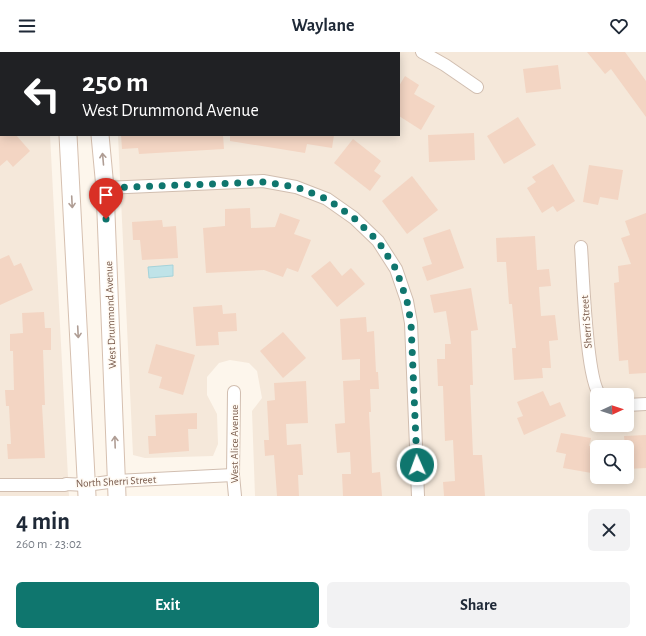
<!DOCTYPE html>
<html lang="en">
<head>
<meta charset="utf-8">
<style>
  body { margin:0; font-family:"Alegreya Sans",sans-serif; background:#f2f2f3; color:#1f2937; height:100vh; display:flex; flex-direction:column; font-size:15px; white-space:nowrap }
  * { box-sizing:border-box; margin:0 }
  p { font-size:13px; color:#747a83 }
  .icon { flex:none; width:22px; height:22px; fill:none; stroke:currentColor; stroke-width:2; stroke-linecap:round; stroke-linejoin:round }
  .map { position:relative; height:444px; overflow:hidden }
  .details { display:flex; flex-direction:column; background:#fff; flex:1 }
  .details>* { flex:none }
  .hud { position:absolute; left:0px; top:0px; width:400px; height:84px; box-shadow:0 2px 10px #0003; background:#202124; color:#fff; overflow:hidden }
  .needle { width:26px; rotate:87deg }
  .tools { position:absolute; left:590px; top:336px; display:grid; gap:8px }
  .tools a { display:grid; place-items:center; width:44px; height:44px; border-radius:6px; background:#fff; box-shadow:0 2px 10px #0003; font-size:20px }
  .pin { position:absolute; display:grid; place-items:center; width:34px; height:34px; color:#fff; margin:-41px -17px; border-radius:50% 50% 50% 0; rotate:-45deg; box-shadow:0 0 4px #0007 }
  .pin .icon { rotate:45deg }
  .me { position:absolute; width:44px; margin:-22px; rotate:358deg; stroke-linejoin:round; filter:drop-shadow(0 0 3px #0008) }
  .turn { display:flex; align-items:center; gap:14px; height:84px; padding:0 16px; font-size:18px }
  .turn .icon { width:52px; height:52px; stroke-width:2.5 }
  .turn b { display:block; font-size:28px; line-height:34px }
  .round { display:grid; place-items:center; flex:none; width:42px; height:42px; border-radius:6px; background:#f2f2f3 }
  .head { display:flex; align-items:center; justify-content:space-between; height:68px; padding:0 16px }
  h1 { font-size:24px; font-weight:600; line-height:30px }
  .cta { display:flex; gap:8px; margin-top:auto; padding:8px 16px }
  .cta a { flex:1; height:46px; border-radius:6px; background:#0f766e; color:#fff; font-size:16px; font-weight:600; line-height:46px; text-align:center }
  .cta a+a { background:#f2f2f3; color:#1f2937 }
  header { display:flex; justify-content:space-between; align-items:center; height:52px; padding:0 16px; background:#fff; font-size:18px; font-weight:600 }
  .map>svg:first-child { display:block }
</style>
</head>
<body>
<header><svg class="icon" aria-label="menu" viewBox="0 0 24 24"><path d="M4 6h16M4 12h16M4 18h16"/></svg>Waylane<svg class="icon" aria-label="heart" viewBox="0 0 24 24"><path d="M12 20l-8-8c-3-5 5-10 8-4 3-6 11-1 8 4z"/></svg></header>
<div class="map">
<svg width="646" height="444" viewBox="0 0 646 444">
  <rect width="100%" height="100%" fill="#fdf6ec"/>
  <g fill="#f5e8da" fill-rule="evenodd">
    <path d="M 0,0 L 46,0 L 46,1 L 1,1 L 1,83 L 50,83 L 69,444 L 0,444 Z"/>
    <path d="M 114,0 L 646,0 L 646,444 L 255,444 L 252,359 L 262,346 L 257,319 L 249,311 L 230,308 L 219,311 L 207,325 L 207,343 L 217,362 L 218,392 L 213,404 L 145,406 L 133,403 L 118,83 L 399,83 L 399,1 ZM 597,343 L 627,343 L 627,373 L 597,373 ZM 597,395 L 627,395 L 627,425 L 597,425 Z"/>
  </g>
  <path fill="#bfe3e8" stroke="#a5d3da" d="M 173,213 L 173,224 L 149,226 L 148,215 Z"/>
  <g fill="#f3d5c3">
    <path d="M 587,0 L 625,0 L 646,29 L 646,65 L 611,17 L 605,22 Z"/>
    <path d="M 558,13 L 561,37 L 526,41 L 523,17 Z"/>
    <path d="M 405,24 L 419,33 L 414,42 L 435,54 L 421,78 L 399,64 L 399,34 Z"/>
    <path d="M 518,65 L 536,93 L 504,112 L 487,84 Z"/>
    <path d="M 474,81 L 475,108 L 429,110 L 428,83 Z"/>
    <path d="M 0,83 L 16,83 L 30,99 L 13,115 L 7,108 L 0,114 Z"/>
    <path d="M 121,83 L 223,83 L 224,97 L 139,102 L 138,96 L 122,97 Z"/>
    <path d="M 230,83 L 334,83 L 332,96 L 307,92 L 305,101 L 230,89 Z"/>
    <path d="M 353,87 L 381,109 L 374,119 L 381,124 L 370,139 L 334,111 Z"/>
    <path d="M 553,112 L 575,149 L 557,160 L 553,154 L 542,161 L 527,136 L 536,130 L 532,125 Z"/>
    <path d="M 589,113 L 623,118 L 618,148 L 600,145 L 598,153 L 583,150 Z"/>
    <path d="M 412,124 L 438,158 L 407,182 L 382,149 Z"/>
    <path d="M 250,156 L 251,176 L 275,175 L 280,161 L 300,168 L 294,182 L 311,188 L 298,220 L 287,216 L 283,225 L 264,218 L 206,221 L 203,176 L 225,174 L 225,157 Z"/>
    <path d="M 646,161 L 646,321 L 629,322 L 628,308 L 619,309 L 614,231 L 619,230 L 618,214 L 631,212 L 621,186 L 630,183 L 625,169 Z"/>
    <path d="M 162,168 L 163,175 L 176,174 L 178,206 L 142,208 L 140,188 L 133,188 L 132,170 Z"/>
    <path d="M 450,177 L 464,216 L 427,229 L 422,215 L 432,212 L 423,186 Z"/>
    <path d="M 535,184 L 537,218 L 549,217 L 551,234 L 539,235 L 541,264 L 555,263 L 558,288 L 549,289 L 551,316 L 542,316 L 543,326 L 514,328 L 512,296 L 516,296 L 512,252 L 509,252 L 506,210 L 497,210 L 496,186 Z"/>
    <path d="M 9,203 L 14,214 L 21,211 L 33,238 L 0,253 L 0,207 Z"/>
    <path d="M 330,209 L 342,224 L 351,216 L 365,232 L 337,255 L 311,224 Z"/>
    <path d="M 471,236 L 478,278 L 471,279 L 473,333 L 470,333 L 473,403 L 482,403 L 485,444 L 444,444 L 443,430 L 455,429 L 453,388 L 445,389 L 443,334 L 438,334 L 437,307 L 445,307 L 445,292 L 451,292 L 446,259 L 434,261 L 430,243 Z"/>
    <path d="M 222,253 L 223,262 L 236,261 L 237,279 L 218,280 L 219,293 L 196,294 L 193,255 Z"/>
    <path d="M 44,260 L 45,276 L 51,276 L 51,298 L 43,298 L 45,353 L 42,353 L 45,406 L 8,407 L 7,392 L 11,392 L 9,354 L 6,354 L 5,338 L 14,338 L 13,299 L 10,299 L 10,282 L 23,281 L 22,261 Z"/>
    <path d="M 366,265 L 367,280 L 374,279 L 376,320 L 378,320 L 379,337 L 370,337 L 371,360 L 369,360 L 372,421 L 380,420 L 382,444 L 343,444 L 342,422 L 351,422 L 350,400 L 337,401 L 335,372 L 345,371 L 343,329 L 360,328 L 360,307 L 342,308 L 340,267 Z"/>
    <path d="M 283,280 L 306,306 L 283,326 L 260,299 Z"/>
    <path d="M 156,292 L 195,303 L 183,343 L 159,336 L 162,325 L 148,321 Z"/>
    <path d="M 306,329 L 308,371 L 286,372 L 287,393 L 301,392 L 303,423 L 298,423 L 299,444 L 277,444 L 274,403 L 265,404 L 264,388 L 269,388 L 267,349 L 275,348 L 274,331 Z"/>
    <path d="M 543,339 L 550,354 L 560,350 L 566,364 L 524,383 L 517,366 L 523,364 L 517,350 Z"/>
    <path d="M 197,361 L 197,377 L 188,377 L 189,399 L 149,402 L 148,384 L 156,384 L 155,363 Z"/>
    <path d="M 561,381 L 591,386 L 589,394 L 597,393 L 597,422 L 563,416 L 566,402 L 556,400 Z"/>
    <path d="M 646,383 L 646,416 L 627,417 L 627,395 L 625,395 L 624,384 Z"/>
  </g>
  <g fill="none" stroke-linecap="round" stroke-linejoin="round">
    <g stroke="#d1beb0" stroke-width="14">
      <g id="minor">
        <path d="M 422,0 L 445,13 L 477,35"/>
        <path d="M 105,136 L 263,129 L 296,135 L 327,147 L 354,166 L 378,189 L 396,217 L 407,249 L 411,271 L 418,444"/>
        <path d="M 581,195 C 583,221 586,328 600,343"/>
        <path d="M 234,340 L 233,423 L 235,444"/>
        <path d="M 627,353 L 646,352"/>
        <path d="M 0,433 L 65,433 L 66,432 L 86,433 L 116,429 L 233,423"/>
      </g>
    </g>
    <g stroke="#d6c0b0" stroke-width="19">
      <g id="secondary">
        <path d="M 64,0 L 64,1"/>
        <path d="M 94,0 L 95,1"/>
        <path d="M 68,83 L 87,444"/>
        <path d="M 100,83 L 105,136 L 117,444"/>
      </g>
    </g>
    <use href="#minor" stroke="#fff" stroke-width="12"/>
    <use href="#secondary" stroke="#fff" stroke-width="17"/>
  </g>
  <defs><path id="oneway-shaft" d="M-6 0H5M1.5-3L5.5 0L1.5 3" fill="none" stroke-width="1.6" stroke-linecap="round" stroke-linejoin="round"/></defs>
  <g stroke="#af9d94">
    <use href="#oneway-shaft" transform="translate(103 107) rotate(-95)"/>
    <use href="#oneway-shaft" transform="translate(72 150) rotate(87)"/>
    <use href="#oneway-shaft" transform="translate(78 280) rotate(87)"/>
    <use href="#oneway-shaft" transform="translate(115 390) rotate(-92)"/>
  </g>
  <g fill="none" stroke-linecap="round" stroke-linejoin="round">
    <path stroke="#0f766e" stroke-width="7" stroke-dasharray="0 12.6" d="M 106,167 L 105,136 L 263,130 L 296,135 L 327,147 L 354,166 L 378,189 L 396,217 L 407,249 L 411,271 L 417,413"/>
  </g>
  <g text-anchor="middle" stroke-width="3" stroke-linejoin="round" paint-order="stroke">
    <g font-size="11" fill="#7a5c4d" stroke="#fffaf3">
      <text transform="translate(110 263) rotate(-92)" y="4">West Drummond Avenue</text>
      <text transform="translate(586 270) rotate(-94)" y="4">Sherri Street</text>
      <text transform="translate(234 392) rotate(-90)" y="4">West Alice Avenue</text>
      <text transform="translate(116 429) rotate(-3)" y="4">North Sherri Street</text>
    </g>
  </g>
</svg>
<div class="tools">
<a><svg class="needle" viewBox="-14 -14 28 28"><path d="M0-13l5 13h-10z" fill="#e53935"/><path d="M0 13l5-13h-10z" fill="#747a83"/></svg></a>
<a><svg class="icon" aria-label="search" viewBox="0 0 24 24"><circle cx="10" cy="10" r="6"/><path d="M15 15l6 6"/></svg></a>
</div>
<div class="pin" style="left:106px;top:167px;background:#d93025"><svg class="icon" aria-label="arrive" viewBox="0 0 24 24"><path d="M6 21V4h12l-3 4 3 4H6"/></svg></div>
<svg class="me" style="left:417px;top:413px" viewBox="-20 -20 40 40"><circle r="17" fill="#0f766e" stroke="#fff" stroke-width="3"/><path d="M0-11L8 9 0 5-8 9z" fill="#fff"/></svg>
<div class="hud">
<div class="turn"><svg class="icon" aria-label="left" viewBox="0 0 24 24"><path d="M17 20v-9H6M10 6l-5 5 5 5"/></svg><div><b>250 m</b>West Drummond Avenue</div></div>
</div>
</div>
<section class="details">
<div class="head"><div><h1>4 min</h1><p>260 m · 23:02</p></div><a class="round"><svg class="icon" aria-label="close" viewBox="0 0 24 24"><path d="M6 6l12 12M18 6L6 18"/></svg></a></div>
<div class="cta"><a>Exit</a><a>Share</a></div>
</section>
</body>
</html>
